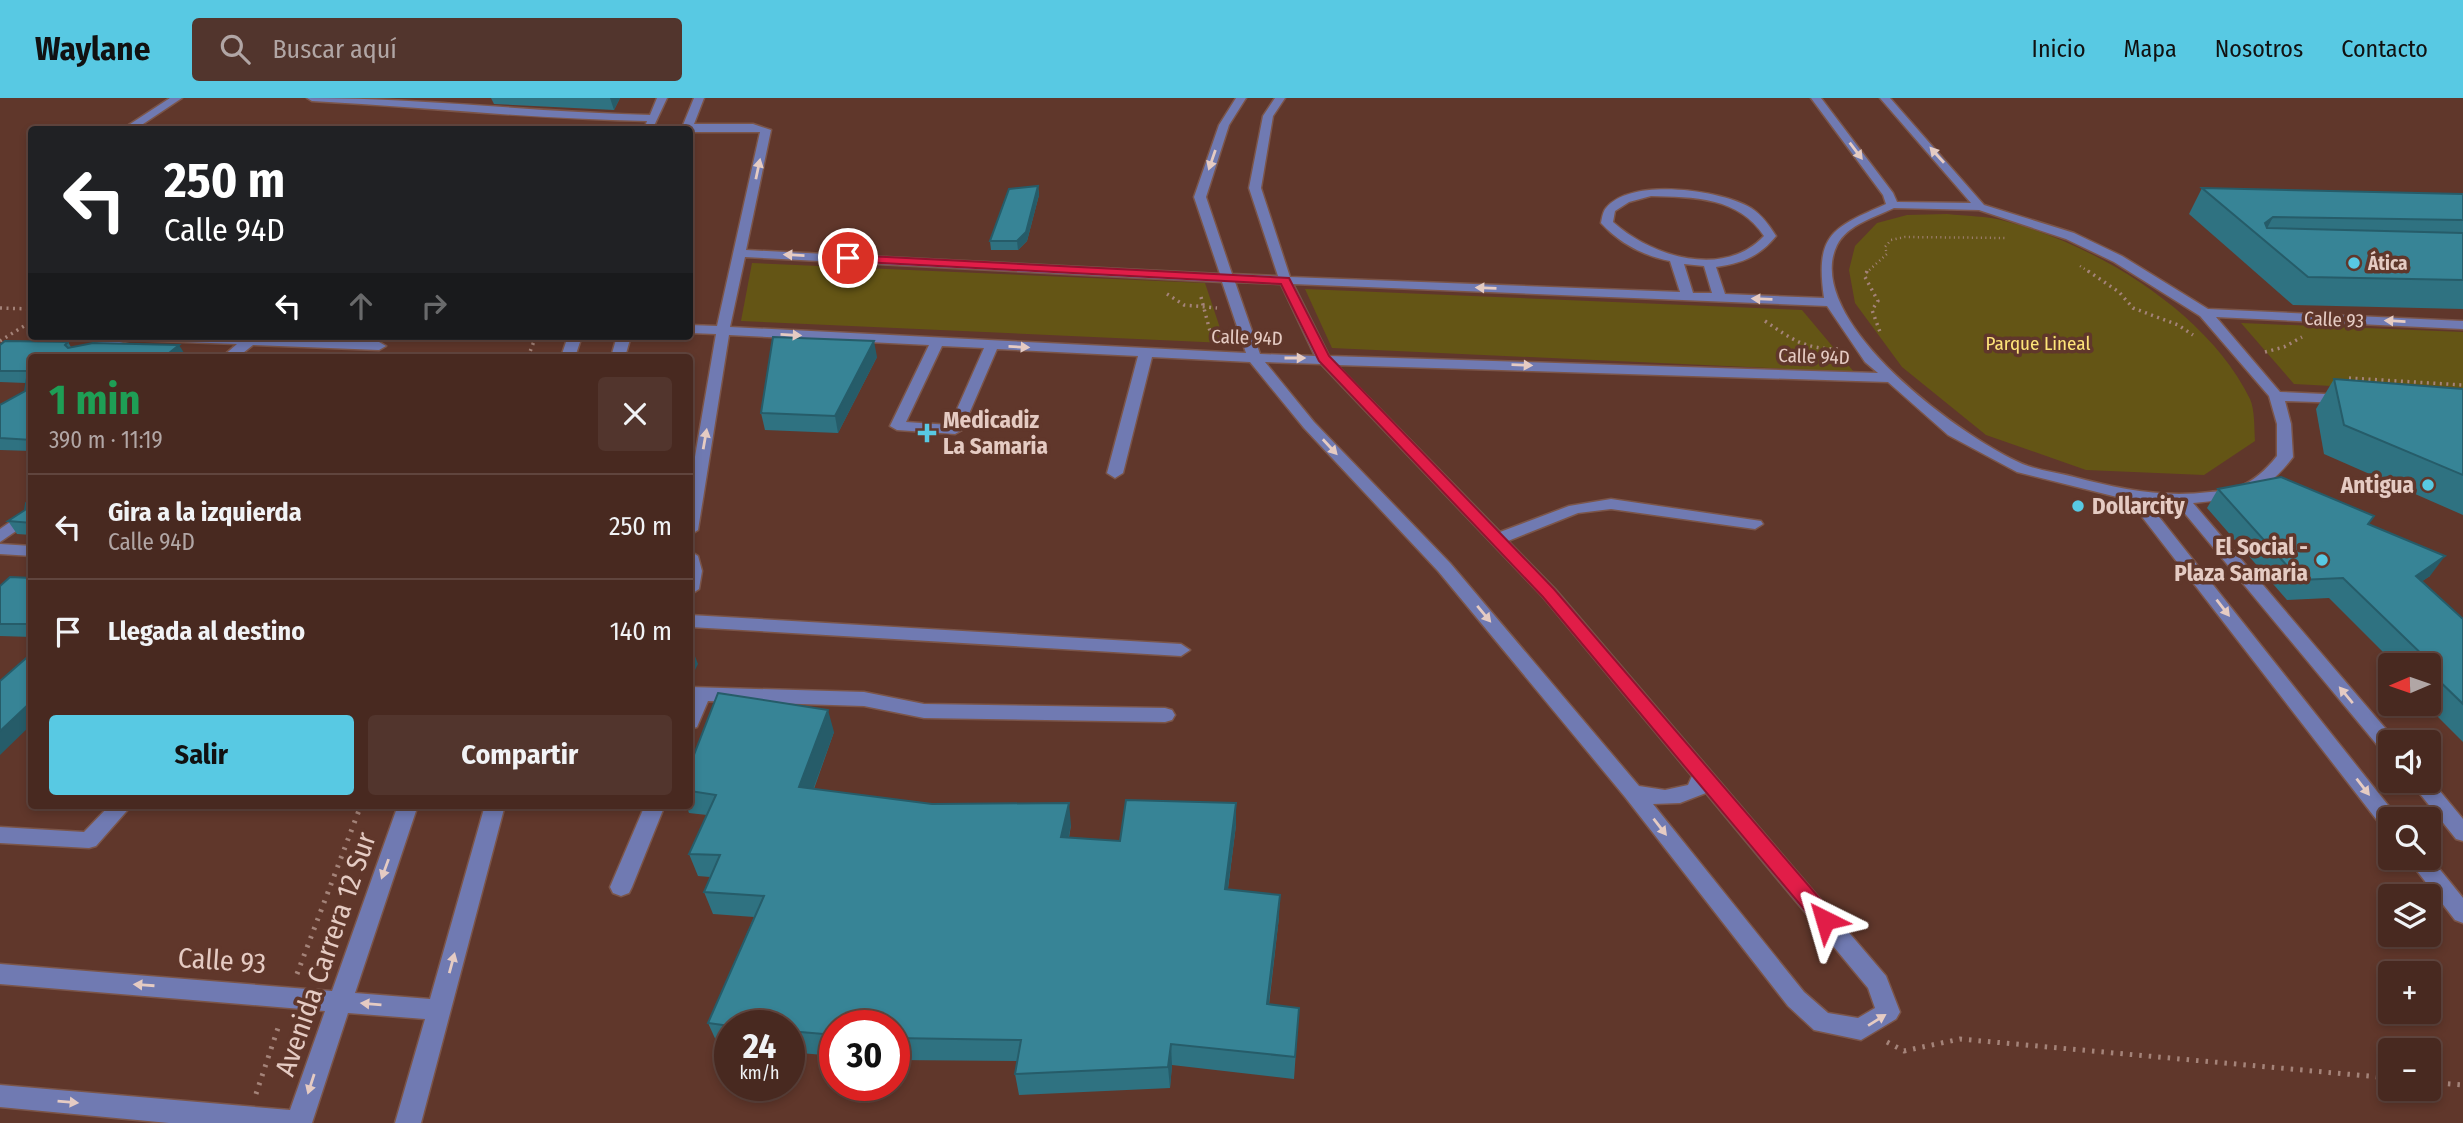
<!DOCTYPE html>
<html lang="es">
<head>
<meta charset="utf-8">
<style>
  body { margin:0; font-family:"Fira Sans Condensed",sans-serif; background:#52352d; color:#f1f3f6; height:100vh; display:flex; flex-direction:column; font-size:26px; white-space:nowrap }
  * { box-sizing:border-box; margin:0 }
  p { font-size:23px; color:#b1a6a5 }
  .icon { flex:none; width:38px; height:38px; fill:none; stroke:currentColor; stroke-width:2; stroke-linecap:round; stroke-linejoin:round }
  .map { position:relative; flex:1; overflow:hidden }
  .details { position:absolute; left:28px; top:256px; width:665px; height:455px; display:flex; flex-direction:column; background:#482920; border-radius:7px; box-shadow:0 4px 10px #0003,0 0 0 2px #60453e }
  .details>* { flex:none }
  .banner { position:absolute; left:28px; top:28px; width:665px; height:214px; border-radius:7px; box-shadow:0 4px 10px #0003,0 0 0 2px #60453e; background:#202124; color:#fff; overflow:hidden }
  .needle { width:46px; rotate:268deg }
  .buttons { position:absolute; left:2378px; top:555px; display:grid; gap:14px }
  .buttons a { display:grid; place-items:center; width:63px; height:63px; border-radius:7px; background:#482920; box-shadow:0 4px 10px #0003,0 0 0 2px #60453e; font-size:35px }
  .speed { position:absolute; left:714px; top:912px; display:flex; gap:14px; font-size:35px; font-weight:700; text-align:center }
  .speed>* { display:grid; place-content:center; width:91px; height:91px; border-radius:50%; background:#482920; box-shadow:0 4px 10px #0003,0 0 0 2px #60453e; line-height:1 }
  .speed small { font-size:18px; font-weight:400 }
  .speed .limit { border:10px solid #d22; background:#fff; color:#111 }
  .pin { position:absolute; display:grid; place-items:center; width:60px; height:60px; color:#fff; margin:-30px; border:4px solid #fff; border-radius:50%; box-shadow:0 2px 7px #0007 }
  .me { position:absolute; width:77px; margin:-38px; rotate:320deg; stroke-linejoin:round; filter:drop-shadow(0 0 5px #0008) }
  .turn { display:flex; align-items:center; gap:24px; height:147px; padding:0 21px; font-size:32px }
  .turn .icon { width:91px; height:91px; stroke-width:2.5 }
  .turn b { display:block; font-size:49px; line-height:60px }
  .lanes { display:flex; align-items:center; height:66px; padding:0 21px; background:#0003; justify-content:center; gap:35px; direction:ltr }
  .lanes .off { opacity:.35 }
  .round { display:grid; place-items:center; flex:none; width:74px; height:74px; border-radius:7px; background:#52352d }
  .headline { display:flex; align-items:center; justify-content:space-between; height:119px; padding:0 21px }
  h1 { font-size:42px; font-weight:700; line-height:52px; color:#1e9e55 }
  .cta { display:flex; gap:14px; margin-top:auto; padding:14px 21px }
  .cta a { flex:1; height:80px; border-radius:7px; background:#58c9e3; color:#111; font-size:28px; font-weight:700; line-height:80px; text-align:center }
  .cta a+a { background:#52352d; color:#f1f3f6 }
  ul { padding:0; list-style:none }
  li { display:flex; align-items:center; gap:21px; height:105px; padding:0 21px; border-top:2px solid #60453e }
  li div { flex:1 }
  li b { display:block; font-size:26px }
  li em { font-style:normal }
  header { display:flex; align-items:center; gap:42px; box-sizing:border-box; height:98px; padding:0 35px; background:#58c9e3; color:#111 }
  header strong { font-size:33px }
  nav { display:flex; gap:38px; margin-inline-start:auto; font-size:24px }
  .search { width:490px; height:63px; background:#52352d; display:flex; align-items:center; gap:18px; box-sizing:border-box; padding:0 24px; border-radius:7px; color:#b1a6a5; font-size:26px }
  .map>svg:first-child { display:block }
</style>
</head>
<body>
<header>
<strong>Waylane</strong>
<div class="search"><svg class="icon" aria-label="search" viewBox="0 0 24 24"><circle cx="10" cy="10" r="6"/><path d="M15 15l6 6"/></svg>Buscar aquí</div>
<nav><a>Inicio</a><a>Mapa</a><a>Nosotros</a><a>Contacto</a></nav>
</header>
<div class="map">
<svg width="2463" height="1025" viewBox="0 0 2463 1025">
  <rect width="100%" height="100%" fill="#60372b"/>
  <g fill="#645515">
    <path d="M 1947,116 C 1966,118 1987,118 2005,123 C 2095,146 2208,214 2250,301 C 2255,312 2254,331 2255,343 L 2204,377 L 2086,372 L 1986,337 L 1902,269 L 1855,205 L 1849,172 L 1855,148 L 1877,125 L 1907,117 Z"/>
    <path d="M 752,165 L 1205,185 L 1225,245 L 741,223 Z"/>
    <path d="M 1305,191 L 1802,212 L 1854,274 L 1332,250 Z"/>
    <path d="M 2241,225 L 2463,234 L 2463,295 L 2294,286 Z"/>
  </g>
  <g fill="none" stroke-linecap="round" stroke-linejoin="round">
    <g stroke="#7b5549" stroke-width="3">
      <g id="minor">
        <path d="M 170,0 L 182,0 L 134,32 L 121,32 Z"/>
        <path d="M 307,0 C 422,0 535,14 650,17 L 657,0 L 667,0 L 652,32 L 645,29 L 647,23 C 535,21 424,9 312,3 Z"/>
        <path d="M 694,0 L 704,0 L 694,26 L 753,26 L 771,32 L 746,152 L 1220,176 L 1194,99 L 1219,27 L 1236,0 L 1246,0 L 1229,27 L 1206,99 L 1232,176 L 1278,178 L 1249,90 L 1263,18 L 1275,0 L 1285,0 L 1273,18 L 1261,90 L 1290,179 L 1680,194 L 1670,163 C 1644,158 1619,145 1601,125 C 1602,120 1603,113 1606,110 C 1631,79 1721,92 1751,110 C 1762,117 1769,127 1776,138 C 1759,159 1742,165 1716,169 L 1725,196 L 1824,200 C 1815,136 1832,130 1886,106 L 1883,97 L 1811,0 L 1821,0 L 1893,95 L 1897,104 L 1971,105 L 1880,0 L 1890,0 L 1984,107 L 2074,135 L 2122,158 L 2208,211 L 2463,223 L 2463,231 L 2216,219 L 2280,294 L 2346,297 L 2353,301 L 2346,305 L 2285,303 L 2291,326 L 2293,359 C 2264,398 2238,400 2193,405 L 2397,644 L 2390,644 L 2390,656 L 2383,654 L 2177,406 L 2148,405 L 2399,721 L 2390,721 L 2390,732 L 2383,730 L 2129,402 L 2017,374 L 1948,337 L 1888,284 L 1337,267 L 1500,434 L 1569,408 L 1611,401 L 1761,423 L 1763,426 L 1755,431 L 1611,411 L 1578,415 L 1508,443 L 1555,491 L 1886,878 L 1900,914 L 1896,921 L 1861,942 L 1814,932 L 1788,908 L 1625,699 L 1438,473 L 1304,330 L 1250,264 L 1152,259 L 1123,375 L 1115,380 L 1107,375 L 1138,258 L 997,251 L 962,332 L 955,336 L 897,332 L 890,328 L 929,247 L 729,237 L 698,432 L 690,437 L 690,388 L 716,236 L 690,235 L 690,227 L 717,228 L 760,34 L 690,34 L 690,32 L 681,32 ZM 1651,98 C 1693,99 1739,99 1764,138 C 1724,181 1652,159 1613,124 L 1615,113 L 1629,104 ZM 1894,110 L 1979,112 L 2066,141 L 2114,164 L 2200,218 L 2269,298 L 2277,326 L 2277,358 C 2266,372 2253,384 2236,390 C 2228,393 2218,393 2210,394 C 2162,400 2120,391 2074,379 C 2059,375 2042,373 2028,368 C 1968,345 1800,223 1837,147 C 1848,126 1874,120 1894,110 ZM 745,159 L 1222,184 L 1246,255 L 730,229 ZM 1684,166 L 1704,168 L 1712,195 L 1693,195 ZM 1235,184 L 1281,186 L 1315,258 L 1260,256 ZM 1293,186 L 1827,208 L 1865,264 L 1878,275 L 1329,258 ZM 942,248 L 984,250 L 950,327 L 906,324 ZM 1265,264 L 1321,266 L 1543,499 L 1692,678 L 1688,687 L 1665,692 L 1639,688 L 1450,465 L 1314,324 ZM 1706,695 L 1868,890 L 1875,910 L 1858,920 L 1828,915 L 1804,894 L 1653,706 L 1680,705 Z"/>
        <path d="M 108,238 L 231,238 L 379,244 L 386,248 L 379,252 L 253,247 L 238,259 L 222,259 L 237,246 L 131,242 C 109,246 98,259 75,259 Z"/>
        <path d="M 568,238 L 582,238 L 575,259 L 561,259 Z"/>
        <path d="M 617,238 L 631,238 L 625,259 L 611,259 Z"/>
        <path d="M 32,409 L 32,422 L 0,444 L 0,431 Z"/>
        <path d="M 0,446 L 32,448 L 32,458 L 0,456 Z"/>
        <path d="M 690,453 L 698,458 L 702,473 L 699,491 L 690,497 Z"/>
        <path d="M 690,517 L 1181,546 L 1190,552 L 1181,558 L 690,529 Z"/>
        <path d="M 690,589 L 864,594 L 924,606 L 1165,610 L 1172,612 L 1175,617 L 1172,622 L 1165,624 L 924,620 L 864,608 L 708,603 L 697,629 L 690,631 Z"/>
        <path d="M 2429,680 L 2463,721 L 2463,743 L 2456,741 L 2409,682 L 2429,682 Z"/>
        <path d="M 110,707 L 132,707 L 96,748 L 89,750 L 0,745 L 0,729 L 84,734 Z"/>
        <path d="M 398,707 L 418,707 L 355,895 L 430,901 L 485,707 L 505,707 L 421,1025 L 395,1025 L 425,921 L 348,915 L 312,1025 L 169,1025 L 0,1009 L 0,987 L 290,1012 L 325,913 L 0,886 L 0,866 L 332,893 Z"/>
        <path d="M 645,707 L 665,707 L 632,789 L 629,795 L 621,798 L 613,795 L 610,789 Z"/>
        <path d="M 2429,758 L 2463,800 L 2463,825 L 2455,822 L 2407,760 Z"/>
      </g>
    </g>
    <g stroke="#a48379" stroke-width="2.5" stroke-dasharray="1 3.5" stroke-linecap="butt">
      <path d="M 2080,168 L 2091,175"/>
      <path d="M 1866,175 L 1887,156 L 1885,149 L 1891,142 L 1905,139 L 2007,140"/>
    </g>
    <g stroke="#a48379" stroke-width="3.5" stroke-dasharray="2 4.5" stroke-linecap="butt">
      <path d="M 1867,173 L 1865,179 L 1878,203 L 1872,212 L 1880,234"/>
      <path d="M 2088,173 L 2119,194 L 2133,210 L 2178,227 L 2193,237"/>
      <path d="M 1167,196 L 1184,207 L 1217,210"/>
      <path d="M 1201,199 L 1211,237"/>
      <path d="M 0,210 L 32,211"/>
      <path d="M 1765,223 C 1793,242 1804,251 1839,251"/>
      <path d="M 0,243 L 32,223"/>
      <path d="M 2265,254 L 2284,249 L 2302,239"/>
      <path d="M 528,259 L 536,238"/>
      <path d="M 2349,280 L 2463,287"/>
    </g>
    <g stroke="#a48379" stroke-width="5" stroke-dasharray="2.5 7" stroke-linecap="butt">
      <path d="M 297,876 L 361,707"/>
      <path d="M 1887,944 L 1904,953 L 1960,941 L 2390,980"/>
      <path d="M 2429,984 L 2463,987"/>
      <path d="M 256,996 L 280,924"/>
    </g>
    <use href="#minor" fill="#707ab2" fill-rule="evenodd"/>
  </g>
  <g fill="#2f7281">
    <path d="M 491,0 L 620,0 L 614,12 L 494,6 Z"/>
    <path d="M 1038,88 L 1039,97 L 1027,143 L 1018,152 L 991,152 L 990,143 Z"/>
    <path d="M 2202,90 L 2463,96 L 2463,211 L 2293,207 L 2189,116 Z"/>
    <path d="M 68,244 L 71,249 L 186,258 L 32,259 L 32,353 L 0,352 L 0,307 L 25,293 L 26,285 L 0,284 L 0,247 Z"/>
    <path d="M 877,259 L 838,335 L 765,332 L 761,315 Z"/>
    <path d="M 2334,281 L 2463,291 L 2463,417 L 2324,356 L 2316,311 Z"/>
    <path d="M 2218,391 L 2369,426 L 2430,478 L 2422,483 L 2463,521 L 2463,644 L 2425,606 L 2429,606 L 2429,567 L 2396,567 L 2329,500 L 2287,502 L 2207,410 Z"/>
    <path d="M 32,401 L 32,437 L 17,436 L 8,423 L 25,412 Z"/>
    <path d="M 32,480 L 32,539 L 0,538 L 0,488 Z"/>
    <path d="M 834,634 L 814,691 L 1071,727 L 1069,740 L 1120,743 L 1236,705 L 1236,727 L 1228,791 L 1279,819 L 1269,907 L 1299,910 L 1294,981 L 1172,967 L 1170,990 L 1019,997 L 1015,976 L 1017,963 L 894,962 L 894,928 L 835,928 L 835,958 L 789,954 L 789,928 L 730,928 L 730,948 L 718,947 L 708,925 L 754,819 L 713,816 L 704,794 L 710,779 L 698,778 L 689,756 L 707,717 L 689,715 L 686,707 L 690,707 L 690,667 Z"/>
  </g>
  <g fill="#265c69">
    <path d="M 610,0 L 620,0 L 614,12 Z"/>
    <path d="M 1038,88 L 1039,97 L 1027,143 L 1018,152 L 1017,143 Z"/>
    <path d="M 2273,119 L 2262,140 L 2265,125 Z"/>
    <path d="M 874,243 L 877,259 L 838,335 L 835,318 Z"/>
    <path d="M 179,247 L 186,258 L 185,259 L 164,259 Z"/>
    <path d="M 2445,458 L 2430,478 L 2401,498 L 2416,478 Z"/>
    <path d="M 693,553 L 698,566 L 690,582 L 690,560 Z"/>
    <path d="M 32,603 L 32,626 L 0,657 L 0,633 Z"/>
    <path d="M 828,612 L 834,634 L 806,711 L 799,689 Z"/>
    <path d="M 1069,705 L 1071,727 L 1064,762 L 1061,739 Z"/>
    <path d="M 1236,705 L 1236,727 L 1225,813 L 1225,791 Z"/>
    <path d="M 1280,797 L 1279,819 L 1266,928 L 1267,906 Z"/>
    <path d="M 1171,946 L 1172,967 L 1170,990 L 1168,969 Z"/>
  </g>
  <g fill="#378496" stroke="#265c69" stroke-width="2">
    <path d="M 1038,88 L 1026,134 L 1017,143 L 990,143 L 1009,91 Z"/>
    <path d="M 2202,90 L 2463,96 L 2463,122 L 2273,119 L 2265,125 L 2267,130 L 2463,135 L 2463,182 L 2308,179 Z"/>
    <path d="M 773,239 L 874,243 L 835,318 L 761,315 Z"/>
    <path d="M 5,243 L 68,244 L 65,247 L 68,250 L 93,245 L 179,247 L 164,259 L 32,259 L 32,273 L 0,273 L 0,247 Z"/>
    <path d="M 32,277 L 32,342 L 0,340 L 0,307 L 25,293 L 27,280 Z"/>
    <path d="M 2334,281 L 2463,291 L 2463,377 L 2344,327 Z"/>
    <path d="M 2281,379 L 2374,418 L 2368,426 L 2445,458 L 2416,478 L 2463,521 L 2463,606 L 2429,573 L 2429,567 L 2427,567 L 2433,567 L 2343,480 L 2300,482 L 2218,391 Z"/>
    <path d="M 32,401 L 32,425 L 8,423 L 25,412 L 26,405 Z"/>
    <path d="M 10,479 L 32,480 L 32,526 L 0,526 L 0,488 Z"/>
    <path d="M 32,555 L 32,603 L 0,633 L 0,583 Z"/>
    <path d="M 718,595 L 828,612 L 799,689 L 932,706 L 1069,705 L 1061,739 L 1120,743 L 1126,702 L 1236,705 L 1225,791 L 1280,797 L 1267,906 L 1299,910 L 1295,959 L 1171,946 L 1168,969 L 1015,976 L 1021,942 L 894,940 L 894,928 L 835,928 L 835,937 L 789,933 L 789,928 L 730,928 L 708,925 L 764,798 L 704,794 L 720,757 L 689,756 L 716,697 L 690,693 L 690,667 Z"/>
  </g>
  <defs><path id="oneway-solid" d="M-6-.8H1V-3.2L6.5 0L1 3.2V.8H-6Z" transform="scale(1.75)"/></defs>
  <g fill="#e5cbc3">
    <use href="#oneway-solid" transform="translate(1856 53) rotate(53)"/>
    <use href="#oneway-solid" transform="translate(1937 57) rotate(-132)"/>
    <use href="#oneway-solid" transform="translate(1212 62) rotate(109)"/>
    <use href="#oneway-solid" transform="translate(758 71) rotate(-78)"/>
    <use href="#oneway-solid" transform="translate(794 157) rotate(-177)"/>
    <use href="#oneway-solid" transform="translate(1486 190) rotate(-178)"/>
    <use href="#oneway-solid" transform="translate(1762 201) rotate(-178)"/>
    <use href="#oneway-solid" transform="translate(2395 223) rotate(-177)"/>
    <use href="#oneway-solid" transform="translate(791 237) rotate(3)"/>
    <use href="#oneway-solid" transform="translate(1019 249) rotate(3)"/>
    <use href="#oneway-solid" transform="translate(1295 260)"/>
    <use href="#oneway-solid" transform="translate(1522 267) rotate(2)"/>
    <use href="#oneway-solid" transform="translate(705 341) rotate(-80)"/>
    <use href="#oneway-solid" transform="translate(1330 349) rotate(47)"/>
    <use href="#oneway-solid" transform="translate(2223 510) rotate(52)"/>
    <use href="#oneway-solid" transform="translate(1484 516) rotate(50)"/>
    <use href="#oneway-solid" transform="translate(2346 597) rotate(-130)"/>
    <use href="#oneway-solid" transform="translate(2363 689) rotate(52)"/>
    <use href="#oneway-solid" transform="translate(1660 729) rotate(52)"/>
    <use href="#oneway-solid" transform="translate(385 771) rotate(110)"/>
    <use href="#oneway-solid" transform="translate(452 865) rotate(-75)"/>
    <use href="#oneway-solid" transform="translate(144 887) rotate(-176)"/>
    <use href="#oneway-solid" transform="translate(371 906) rotate(-175)"/>
    <use href="#oneway-solid" transform="translate(1877 922) rotate(-32)"/>
    <use href="#oneway-solid" transform="translate(311 986) rotate(108)"/>
    <use href="#oneway-solid" transform="translate(68 1004) rotate(5)"/>
  </g>
  <path fill="#e11d48" stroke="#92132f" stroke-width="2" d="M 848,157 L 1289,180 L 1329,258 L 1554,491 L 1833,816 L 1835,822 L 1833,828 L 1818,828 L 1543,499 L 1319,263 L 1281,186 L 844,163 L 843,160 Z"/>
  <g fill="#58c9e3" stroke="#60372b" stroke-width="2.5">
    <circle cx="2354" cy="165" r="7"/>
    <path d="M923.5 324.5h7v7h7v7h-7v7h-7v-7h-7v-7h7z"/>
    <circle cx="2428" cy="387" r="7"/>
    <circle cx="2078" cy="408" r="7"/>
    <circle cx="2322" cy="462" r="7"/>
  </g>
  <g text-anchor="middle" stroke-width="7" stroke-linejoin="round" paint-order="stroke">
    <g font-size="19" font-weight="bold" fill="#e5cbc3" stroke="#60372b" text-anchor="start">
      <text x="2368" y="172">Ática</text>
    </g>
    <g font-size="19" fill="#e5cbc3" stroke="#60372b">
      <text transform="translate(2334 221) rotate(3)" y="7">Calle 93</text>
      <text transform="translate(1247 239) rotate(2)" y="7">Calle 94D</text>
      <text transform="translate(1814 258) rotate(2)" y="7">Calle 94D</text>
    </g>
    <g font-size="19" fill="#fee479" stroke="#60372b">
      <text x="2038" y="252">Parque Lineal</text>
    </g>
    <g font-size="23" font-weight="bold" fill="#e5cbc3" stroke="#60372b" text-anchor="start">
      <text x="943" y="330">Medicadiz<tspan x="943" dy="26">La Samaria</tspan></text>
      <text x="2414" y="395" text-anchor="end">Antigua</text>
      <text x="2092" y="416">Dollarcity</text>
      <text x="2308" y="457" text-anchor="end">El Social -<tspan x="2308" dy="26">Plaza Samaria</tspan></text>
    </g>
    <g font-size="28" fill="#e5cbc3" stroke="#60372b">
      <text transform="translate(325 856) rotate(-71)" y="10">Avenida Carrera 12 Sur</text>
      <text transform="translate(222 862) rotate(4)" y="10">Calle 93</text>
    </g>
  </g>
</svg>
<div class="buttons">
<a><svg class="needle" viewBox="-14 -14 28 28"><path d="M0-13l5 13h-10z" fill="#e53935"/><path d="M0 13l5-13h-10z" fill="#b1a6a5"/></svg></a>
<a><svg class="icon" aria-label="sound" viewBox="0 0 24 24"><path d="M4 9h4l5-4v14l-5-4H4zM17 9q2 3 0 6"/></svg></a>
<a><svg class="icon" aria-label="search" viewBox="0 0 24 24"><circle cx="10" cy="10" r="6"/><path d="M15 15l6 6"/></svg></a>
<a><svg class="icon" aria-label="layers" viewBox="0 0 24 24"><path d="M12 4l9 5-9 5-9-5zM3 14l9 5 9-5"/></svg></a>
<a>+</a>
<a>−</a>
</div>
<div class="speed"><div>24<small>km/h</small></div><div class="limit">30</div></div>
<div class="pin" style="left:848px;top:160px;background:#d93025"><svg class="icon" aria-label="arrive" viewBox="0 0 24 24"><path d="M6 21V4h12l-3 4 3 4H6"/></svg></div>
<svg class="me" style="left:1825px;top:822px" viewBox="-20 -20 40 40"><path d="M0-17L14 15 0 8-14 15z" fill="#e11d48" stroke="#fff" stroke-width="4"/></svg>
<div class="banner">
<div class="turn"><svg class="icon" aria-label="left" viewBox="0 0 24 24"><path d="M17 20v-9H6M10 6l-5 5 5 5"/></svg><div><b>250 m</b>Calle 94D</div></div>
<div class="lanes"><svg class="icon" aria-label="left" viewBox="0 0 24 24"><path d="M17 20v-9H6M10 6l-5 5 5 5"/></svg><svg class="icon off" aria-label="ahead" viewBox="0 0 24 24"><path d="M12 20V5M6 11l6-6 6 6"/></svg><svg class="icon off" aria-label="right" viewBox="0 0 24 24"><path d="M7 20v-9h11M14 6l5 5-5 5"/></svg></div>
</div>
<section class="details">
<div class="headline"><div><h1>1 min</h1><p>390 m · 11:19</p></div><a class="round"><svg class="icon" aria-label="close" viewBox="0 0 24 24"><path d="M6 6l12 12M18 6L6 18"/></svg></a></div>
<ul>
<li><svg class="icon" aria-label="left" viewBox="0 0 24 24"><path d="M17 20v-9H6M10 6l-5 5 5 5"/></svg><div><b>Gira a la izquierda</b><p>Calle 94D</p></div><em>250 m</em></li>
<li><svg class="icon" aria-label="arrive" viewBox="0 0 24 24"><path d="M6 21V4h12l-3 4 3 4H6"/></svg><div><b>Llegada al destino</b></div><em>140 m</em></li>
</ul>
<div class="cta"><a>Salir</a><a>Compartir</a></div>
</section>
</div>
</body>
</html>
